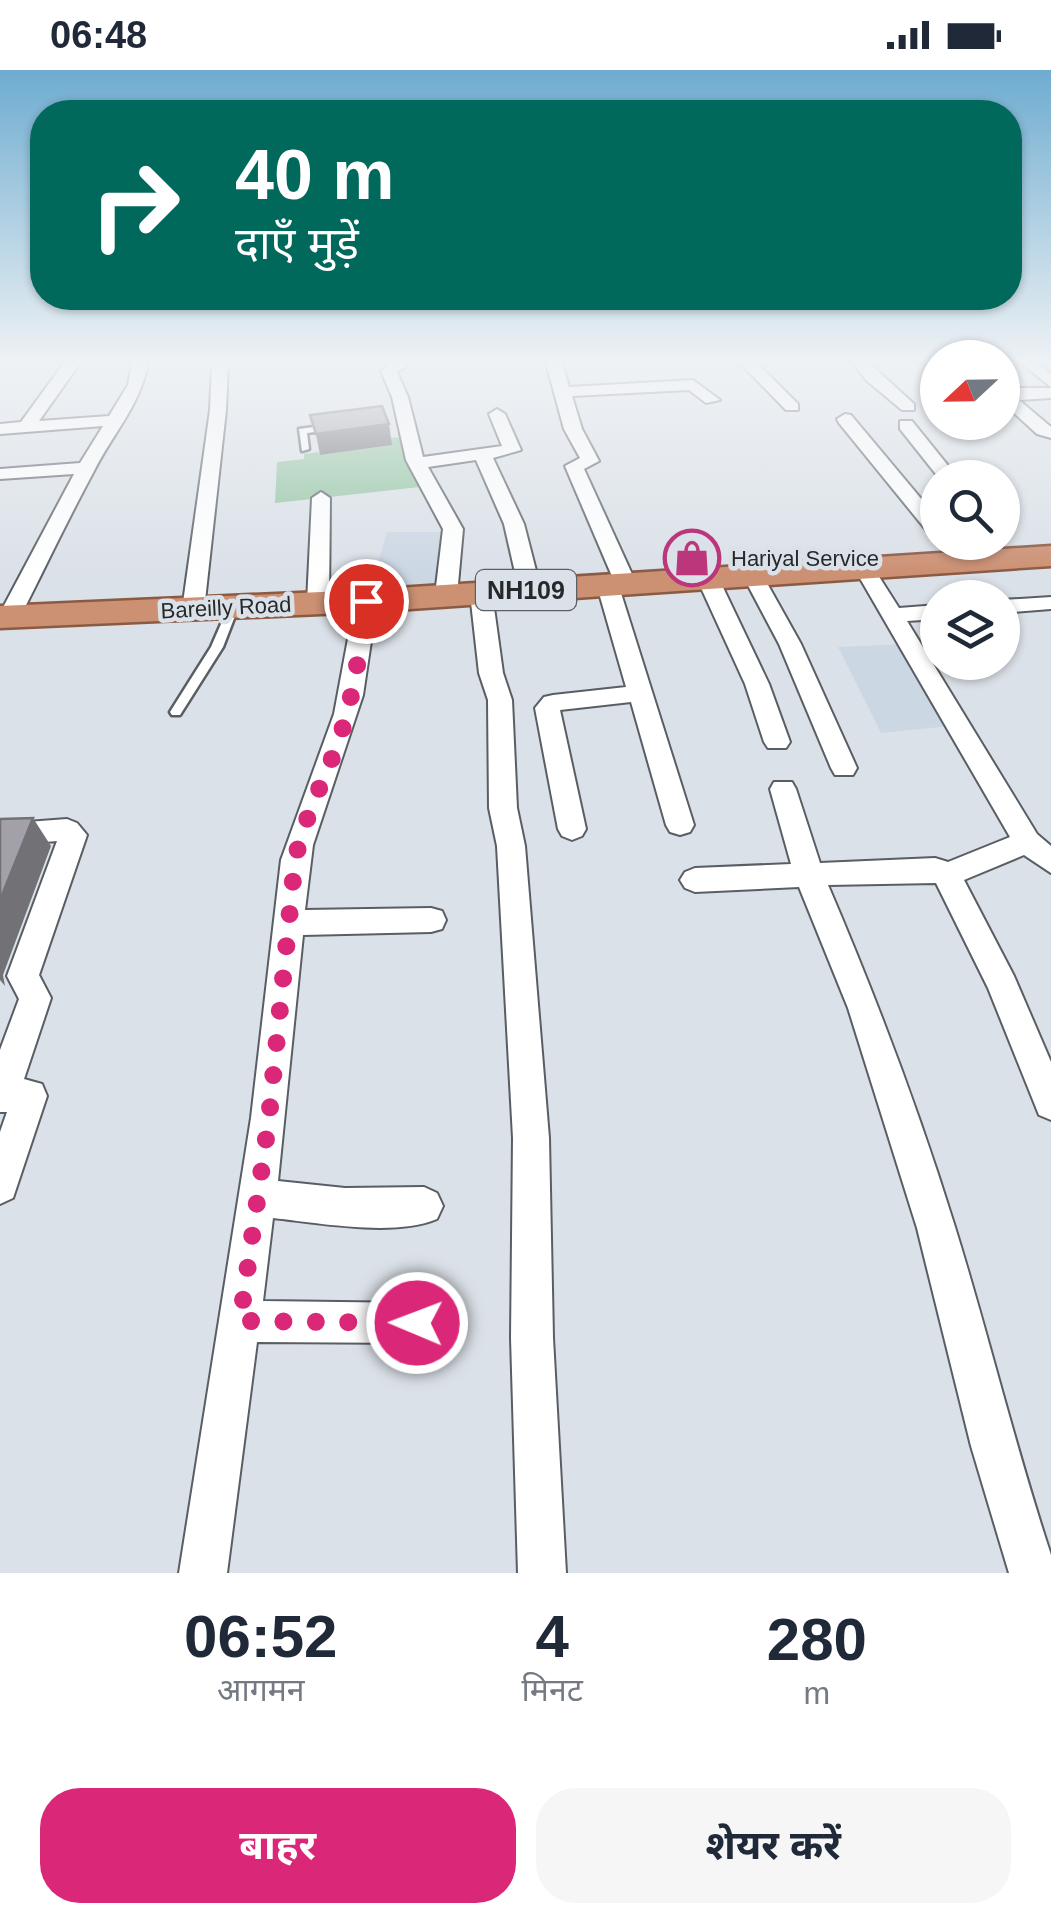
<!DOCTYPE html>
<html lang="hi">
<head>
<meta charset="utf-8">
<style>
  body { margin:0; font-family:Arial,"Noto Sans Devanagari",sans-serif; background:#f6f6f7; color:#1f2937; height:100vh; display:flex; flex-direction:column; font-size:38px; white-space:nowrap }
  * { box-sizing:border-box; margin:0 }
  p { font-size:32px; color:#747a83 }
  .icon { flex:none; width:55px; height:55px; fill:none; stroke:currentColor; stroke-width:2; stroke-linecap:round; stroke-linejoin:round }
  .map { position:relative; height:1503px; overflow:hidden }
  .details { display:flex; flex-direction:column; background:#fff; flex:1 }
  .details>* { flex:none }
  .top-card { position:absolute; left:30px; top:30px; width:992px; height:210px; border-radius:40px; box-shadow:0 2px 8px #0004; background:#00695c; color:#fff; overflow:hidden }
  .needle { width:65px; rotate:248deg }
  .fabs { position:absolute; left:920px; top:270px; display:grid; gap:20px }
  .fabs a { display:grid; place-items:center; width:100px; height:100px; border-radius:50%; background:#fff; box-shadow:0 2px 8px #0004; font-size:50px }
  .pin { position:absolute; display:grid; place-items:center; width:85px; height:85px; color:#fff; margin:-42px; border:5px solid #fff; border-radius:50%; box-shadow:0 2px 10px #0007 }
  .me { position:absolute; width:110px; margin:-55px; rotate:271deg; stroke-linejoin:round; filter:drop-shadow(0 0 8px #0008) }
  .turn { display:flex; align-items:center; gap:35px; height:210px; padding:0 40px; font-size:45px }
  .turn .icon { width:130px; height:130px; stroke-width:2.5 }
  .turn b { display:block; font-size:70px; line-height:85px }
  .eta { display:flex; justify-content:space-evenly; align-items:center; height:170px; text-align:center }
  .eta b { font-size:60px; font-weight:700; line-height:70px }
  .cta { display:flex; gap:20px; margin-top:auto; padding:20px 40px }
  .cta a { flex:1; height:115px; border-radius:40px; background:#db2777; color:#fff; font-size:40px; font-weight:700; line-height:115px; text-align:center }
  .cta a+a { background:#f6f6f7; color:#1f2937 }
  .status { display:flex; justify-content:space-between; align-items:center; height:70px; padding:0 50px; background:#fff; direction:ltr }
  .status svg { height:28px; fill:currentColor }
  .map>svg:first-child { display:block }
</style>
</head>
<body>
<div class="status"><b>06:48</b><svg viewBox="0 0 49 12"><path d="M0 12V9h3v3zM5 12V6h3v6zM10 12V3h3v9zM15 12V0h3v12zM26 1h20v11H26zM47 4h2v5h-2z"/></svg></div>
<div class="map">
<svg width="1051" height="1503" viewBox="0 0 1051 1503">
  <rect width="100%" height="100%" fill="#dbe1e8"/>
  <g fill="#ccd7e4">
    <path d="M 387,462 L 446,462 L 438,516 L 371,518 Z"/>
    <path d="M 905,574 L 950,656 L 881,663 L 838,577 Z"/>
  </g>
  <path fill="#91c4a0" d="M 402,367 L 420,417 L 275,433 L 277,392 L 304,389 L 304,384 L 319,382 L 320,385 L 391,375 L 390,368 Z"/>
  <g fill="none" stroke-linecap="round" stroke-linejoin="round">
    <g stroke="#595e64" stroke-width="5">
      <g id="service">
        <path d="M 328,355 L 332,358 L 331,360 L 307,363 L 309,379 L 302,381 L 299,359 Z"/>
        <path d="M 233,535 L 238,538 L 223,577 L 180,645 L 172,645 L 170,642 L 211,577 L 228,538 Z"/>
      </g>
    </g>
    <g stroke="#595e64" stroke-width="4">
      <g id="minor">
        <path d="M 64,293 L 80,293 L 39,351 L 109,346 L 128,315 L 132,293 L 148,293 C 140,336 113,363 94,401 C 68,449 45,498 20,547 L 9,554 L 1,552 L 0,543 L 74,404 L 0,409 L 0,399 L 80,393 L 103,356 L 0,364 L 0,354 L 21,352 Z"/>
        <path d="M 212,293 L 228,293 L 226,340 L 204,540 L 193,547 L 182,540 L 210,340 Z"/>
        <path d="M 391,293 L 410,293 L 397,302 L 408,327 L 423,387 L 502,376 L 489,344 L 497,339 L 505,344 L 521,380 L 493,388 L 524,454 L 541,520 L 538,525 L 530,526 L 519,520 L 504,454 L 476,390 L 428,397 L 463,459 L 457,525 L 446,531 L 435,525 L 443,459 L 406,390 L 392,327 L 381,301 Z"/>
        <path d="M 546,293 L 562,293 L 569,317 L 693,310 L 720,330 L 706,333 L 689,320 L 572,326 L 582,359 L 599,391 L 584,399 L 637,515 L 633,519 L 620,520 L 694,755 L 690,762 L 680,765 L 670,762 L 666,755 L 631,632 L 560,640 L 586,759 L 582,766 L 572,770 L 562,766 L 558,759 L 535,638 L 544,627 L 553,625 L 626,617 L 597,516 L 601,512 L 614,511 L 565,396 L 580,388 L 564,359 Z"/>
        <path d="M 740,293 L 757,293 L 798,334 L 798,340 L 786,340 Z"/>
        <path d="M 853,293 L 869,293 L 914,334 L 914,340 L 902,340 L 867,311 Z"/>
        <path d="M 1021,293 L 1038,293 L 1051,304 L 1051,317 Z"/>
        <path d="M 1002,318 L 1051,318 L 1051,328 L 1019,330 L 1051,357 L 1051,368 L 1037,364 L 1002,332 Z"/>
        <path d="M 845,344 L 851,345 L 938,449 L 938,468 L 931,466 L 839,353 L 837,349 Z"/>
        <path d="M 900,351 L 912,351 L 958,408 L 939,408 L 900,359 Z"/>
        <path d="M 321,422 L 330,428 L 329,533 L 318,539 L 307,533 L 312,428 Z"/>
        <path d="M 864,492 L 871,494 L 899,538 L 938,535 L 938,549 L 907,551 L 1037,764 L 1051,776 L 1051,803 L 1024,785 L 964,810 L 1014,906 L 1051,992 L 1051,1050 L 1039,1045 L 988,918 L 936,813 L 828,815 C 876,927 919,1041 955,1157 C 989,1266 1015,1377 1051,1485 L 1051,1503 L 1009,1503 L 971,1376 L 917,1158 L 848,938 L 799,817 L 695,822 L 685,818 L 680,810 L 685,802 L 695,798 L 791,794 L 770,719 L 774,712 L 792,712 L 796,719 L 820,793 L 935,788 L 948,792 L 1010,767 L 854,498 Z"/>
        <path d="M 753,500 L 763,506 L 801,574 L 857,698 L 853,705 L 835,705 L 831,698 L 779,574 L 743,506 Z"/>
        <path d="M 708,503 L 719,509 L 769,614 L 790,672 L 786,678 L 768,678 L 764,672 L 745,614 L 697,509 Z"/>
        <path d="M 481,517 L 492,523 L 503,603 L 512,630 L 517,738 L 525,776 L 549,1068 L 553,1268 L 566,1503 L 518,1503 L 511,1268 L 513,1068 L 497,776 L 489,738 L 488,630 L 479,603 L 470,523 Z"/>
        <path d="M 366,525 L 377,531 L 363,625 L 313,775 L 305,840 L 431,838 L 442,841 L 446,850 L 442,859 L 431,862 L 303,865 L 278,1111 L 345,1118 L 424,1117 L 437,1123 L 443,1136 L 437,1149 C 395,1167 319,1153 273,1148 L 263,1231 L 417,1233 L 431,1239 L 437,1253 L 431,1267 L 417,1273 L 257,1272 L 227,1503 L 179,1503 L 251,1048 L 281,790 L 334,644 L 355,531 Z"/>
        <path d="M 1051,527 L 1051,539 L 1002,543 L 1002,530 Z"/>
        <path d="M 67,749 L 77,753 L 87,765 L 39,905 L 51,928 L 24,1009 L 42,1014 L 47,1026 L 13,1128 L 0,1134 L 0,1062 L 7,1042 L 0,1042 L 0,980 L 19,929 L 7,906 L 57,771 L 0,776 L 0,754 Z"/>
      </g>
    </g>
    <g stroke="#8a5a43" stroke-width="5">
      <path id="trunk" d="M 1051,476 L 1051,496 L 366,542 L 0,558 L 0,536 L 366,520 Z"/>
    </g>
    <use href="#service" fill="#fff" fill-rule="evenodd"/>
    <use href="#minor" fill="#fff" fill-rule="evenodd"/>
    <use href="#trunk" fill="#cc9073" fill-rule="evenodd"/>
  </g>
  <g fill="#717176">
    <path d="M 389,354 L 392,375 L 320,385 L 316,364 Z"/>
    <path d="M 33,748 L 51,776 L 3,905 L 5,916 L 0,910 L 0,830 Z"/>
  </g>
  <g fill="#a2a1a9" stroke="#717176" stroke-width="2.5">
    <path d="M 382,336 L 389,354 L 316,364 L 310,345 Z"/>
    <path d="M 33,748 L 0,830 L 0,749 Z"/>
  </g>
  <linearGradient id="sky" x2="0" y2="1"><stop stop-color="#6eacd0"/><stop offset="0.58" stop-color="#eff2f5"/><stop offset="1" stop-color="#eff2f5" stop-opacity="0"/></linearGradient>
  <rect width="1051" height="504" fill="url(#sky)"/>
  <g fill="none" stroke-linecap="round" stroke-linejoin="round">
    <path stroke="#db2777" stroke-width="18" stroke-dasharray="0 32.4" d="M 366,531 C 360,582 353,632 335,681 C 320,718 304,750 295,790 L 269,1048 L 240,1251 L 417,1253"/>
  </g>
  <defs>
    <g id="shop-ring" transform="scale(2.875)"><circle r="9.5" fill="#dbe1e8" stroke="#bb367b" stroke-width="1.5"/><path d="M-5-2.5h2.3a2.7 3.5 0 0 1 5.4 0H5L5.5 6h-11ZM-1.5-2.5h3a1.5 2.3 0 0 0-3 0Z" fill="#bb367b"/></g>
  </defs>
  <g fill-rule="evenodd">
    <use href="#shop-ring" x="692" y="488"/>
  </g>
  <g text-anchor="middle" stroke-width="9" stroke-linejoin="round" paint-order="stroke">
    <g font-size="22" fill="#26292b" stroke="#dbe1e8" text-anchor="start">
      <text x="731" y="496">Hariyal Service</text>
    </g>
    <g font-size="22" fill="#26292b" stroke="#dbe1e8">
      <text transform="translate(226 537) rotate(-3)" y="8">Bareilly Road</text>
    </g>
    <rect fill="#dbe1e8" stroke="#5c6064" stroke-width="2.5" x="476" y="500" width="100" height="40" rx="8"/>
    <g font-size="25" font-weight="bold" fill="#26292b">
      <text x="526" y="529">NH109</text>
    </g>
  </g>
</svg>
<div class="fabs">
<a><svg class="needle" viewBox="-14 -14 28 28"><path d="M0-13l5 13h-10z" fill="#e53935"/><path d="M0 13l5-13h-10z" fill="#747a83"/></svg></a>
<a><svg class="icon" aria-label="search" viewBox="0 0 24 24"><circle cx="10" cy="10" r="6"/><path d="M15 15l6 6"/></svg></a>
<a><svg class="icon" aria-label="layers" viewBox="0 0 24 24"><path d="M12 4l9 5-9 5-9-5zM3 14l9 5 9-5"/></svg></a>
</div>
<div class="pin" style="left:366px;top:531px;background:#d93025"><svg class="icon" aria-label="arrive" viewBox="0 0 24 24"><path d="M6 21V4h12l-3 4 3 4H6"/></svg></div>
<svg class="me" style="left:417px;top:1253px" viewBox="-20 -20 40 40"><circle r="17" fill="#db2777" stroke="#fff" stroke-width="3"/><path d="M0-11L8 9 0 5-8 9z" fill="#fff"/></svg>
<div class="top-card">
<div class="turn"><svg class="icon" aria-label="right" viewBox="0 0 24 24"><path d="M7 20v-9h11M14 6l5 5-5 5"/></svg><div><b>40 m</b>दाएँ मुड़ें</div></div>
</div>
</div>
<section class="details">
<div class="eta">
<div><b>06:52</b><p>आगमन</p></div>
<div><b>4</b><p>मिनट</p></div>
<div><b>280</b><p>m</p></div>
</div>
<div class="cta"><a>बाहर</a><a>शेयर करें</a></div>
</section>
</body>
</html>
